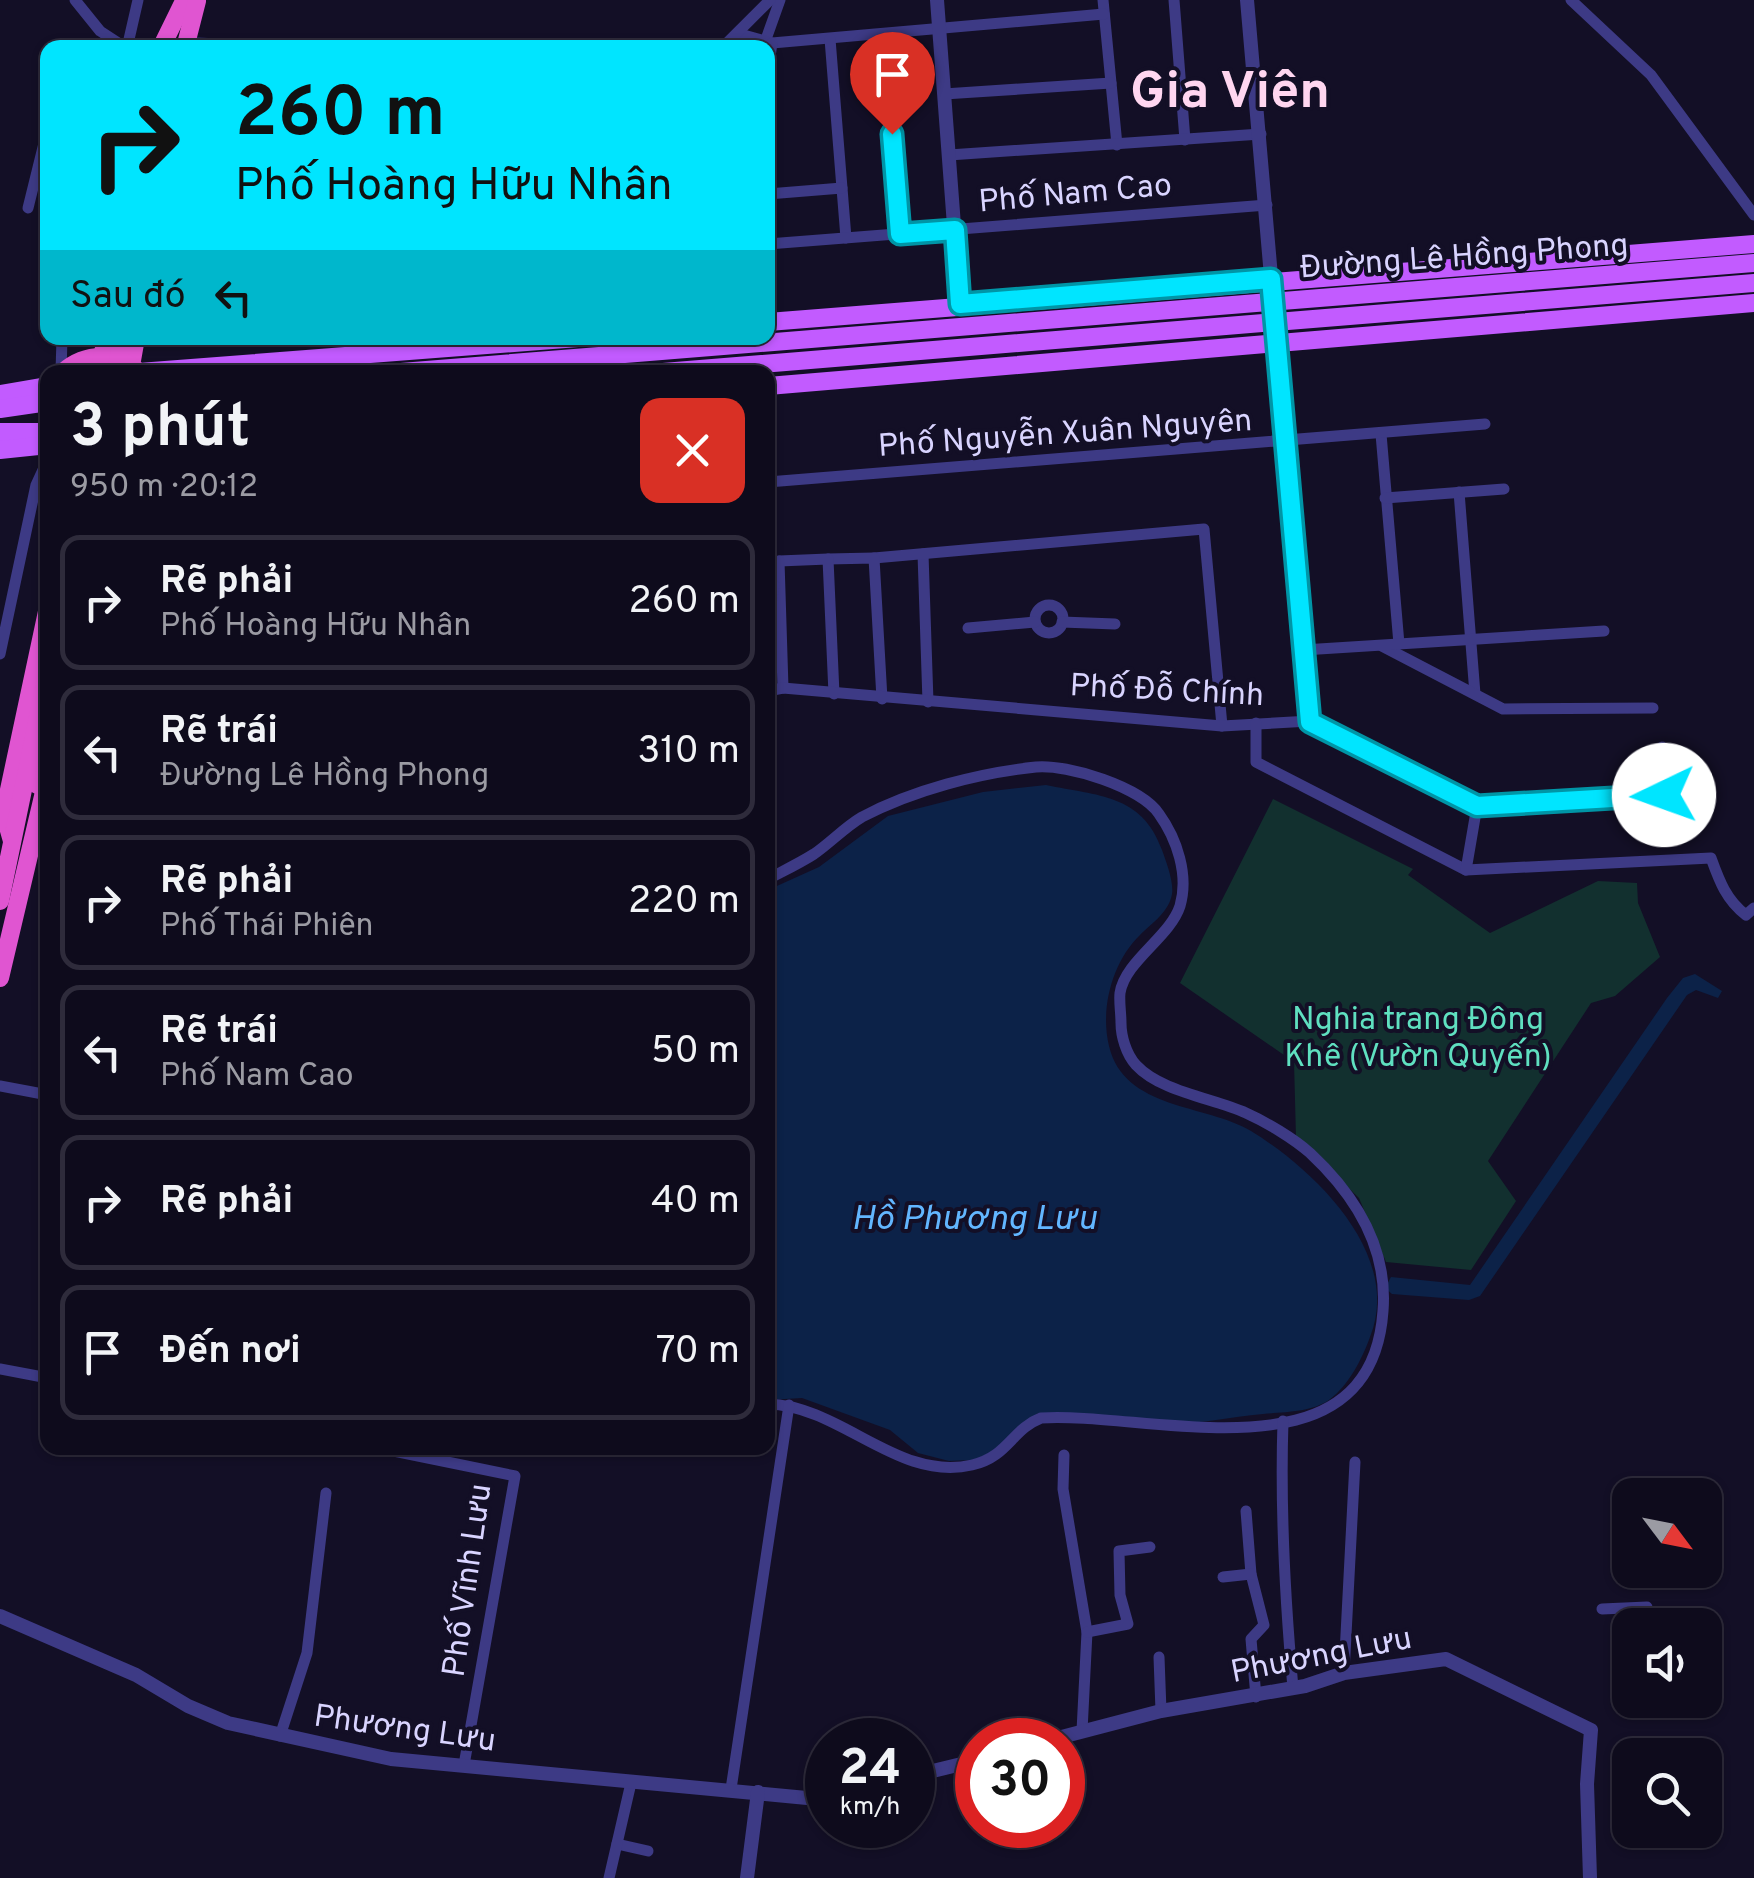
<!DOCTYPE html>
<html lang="vi">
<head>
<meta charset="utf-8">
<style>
  body { margin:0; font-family:Overpass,sans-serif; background:#1c1929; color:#f1f3f6; height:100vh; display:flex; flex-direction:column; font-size:38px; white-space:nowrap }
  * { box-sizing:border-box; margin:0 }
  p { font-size:32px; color:#9b9ba3 }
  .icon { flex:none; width:55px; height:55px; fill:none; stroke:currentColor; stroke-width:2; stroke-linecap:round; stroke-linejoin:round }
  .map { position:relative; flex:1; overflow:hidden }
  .details { position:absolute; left:40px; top:365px; width:735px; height:1090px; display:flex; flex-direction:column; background:#0e0b1c; border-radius:20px; box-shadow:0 2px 8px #0004,0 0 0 2px #2e2b3b }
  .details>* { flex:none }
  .hud { position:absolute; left:40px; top:40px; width:735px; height:305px; border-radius:20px; box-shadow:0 2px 8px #0004,0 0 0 2px #2e2b3b; background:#00e5ff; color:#111; overflow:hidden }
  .needle { width:65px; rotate:122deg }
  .buttons { position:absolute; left:1612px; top:1478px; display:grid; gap:20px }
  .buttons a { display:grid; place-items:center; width:110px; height:110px; border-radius:20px; background:#0e0b1c; box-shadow:0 2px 8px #0004,0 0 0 2px #2e2b3b; font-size:50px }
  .speed { position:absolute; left:805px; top:1718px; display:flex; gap:20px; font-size:50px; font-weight:700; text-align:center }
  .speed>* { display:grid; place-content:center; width:130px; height:130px; border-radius:50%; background:#0e0b1c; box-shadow:0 2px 8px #0004,0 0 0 2px #2e2b3b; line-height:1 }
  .speed small { font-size:25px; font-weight:400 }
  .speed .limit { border:15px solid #d22; background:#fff; color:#111 }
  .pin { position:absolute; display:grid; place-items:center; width:85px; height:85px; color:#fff; margin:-102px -42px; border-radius:50% 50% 50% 0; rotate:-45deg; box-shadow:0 0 10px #0007 }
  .pin .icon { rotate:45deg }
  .me { position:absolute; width:110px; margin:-55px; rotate:267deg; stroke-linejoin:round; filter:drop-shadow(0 0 8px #0008) }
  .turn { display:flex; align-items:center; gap:35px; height:210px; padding:0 30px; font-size:45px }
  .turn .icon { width:130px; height:130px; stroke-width:2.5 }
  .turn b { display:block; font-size:70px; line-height:85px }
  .then { display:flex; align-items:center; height:95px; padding:0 30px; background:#0003; gap:20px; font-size:38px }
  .round { display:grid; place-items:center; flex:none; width:105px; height:105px; border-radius:20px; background:#1c1929 }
  .summary { display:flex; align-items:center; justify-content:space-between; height:170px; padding:0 30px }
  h1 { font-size:60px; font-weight:700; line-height:75px }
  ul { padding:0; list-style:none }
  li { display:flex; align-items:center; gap:30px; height:135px; margin:0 20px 15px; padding:0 10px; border:5px solid #2e2b3b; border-radius:20px }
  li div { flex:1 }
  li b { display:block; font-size:38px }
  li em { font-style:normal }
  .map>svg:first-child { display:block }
</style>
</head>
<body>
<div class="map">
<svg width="1754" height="1878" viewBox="0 0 1754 1878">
  <rect width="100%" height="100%" fill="#130f26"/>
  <path fill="#12302f" d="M 1273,799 L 1413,869 L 1408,875 L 1490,933 L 1598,881 L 1637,883 L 1638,903 L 1660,957 L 1615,996 L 1591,1003 L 1488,1161 L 1516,1201 L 1471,1270 L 1386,1262 L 1359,1198 L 1296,1137 L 1294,1062 L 1180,983 Z"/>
  <g fill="#0c2248">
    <path d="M 1046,785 C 1098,796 1142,794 1162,850 C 1166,861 1174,882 1172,894 C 1169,912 1152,923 1140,935 C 1112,962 1100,1009 1109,1046 C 1124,1110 1206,1104 1251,1131 C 1315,1170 1403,1255 1370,1337 C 1362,1359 1349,1385 1329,1400 C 1312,1412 1284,1412 1263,1414 C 1231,1417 1198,1424 1166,1424 C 1123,1424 1080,1414 1038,1413 L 997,1451 L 972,1460 L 949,1461 L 918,1453 L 890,1430 L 802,1398 L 768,1400 L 768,890 L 819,867 L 888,816 L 983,792 Z"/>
    <path d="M 1695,974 L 1722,991 L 1718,998 L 1696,990 L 1687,995 L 1480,1296 L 1469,1300 L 1392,1294 L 1385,1288 L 1391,1277 L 1470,1285 L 1667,998 L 1683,978 Z"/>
  </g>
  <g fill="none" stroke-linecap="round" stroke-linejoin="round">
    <g stroke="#3d3a85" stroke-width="11">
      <path d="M 75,0 L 100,31 L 126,48"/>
      <path d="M 1103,0 L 1117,145"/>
      <path d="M 1174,0 L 1185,140"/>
      <path d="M 1571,0 L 1651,75 L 1754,215"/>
      <path d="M 740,34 L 772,43 L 1104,14"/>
      <path d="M 883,34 L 900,234"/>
      <path d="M 830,39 L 846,238"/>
      <path d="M 765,42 L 780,0"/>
      <path d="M 196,43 L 318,48"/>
      <path d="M 127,48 L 138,0"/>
      <path d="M 722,48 L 770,0"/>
      <path d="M 768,71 L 772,43"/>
      <path d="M 944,94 L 1111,83"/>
      <path d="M 949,155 L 1261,134"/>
      <path d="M 768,194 L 842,188"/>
      <path d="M 28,208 L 48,127"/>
      <path d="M 768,244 L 1267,205"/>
      <path d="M 61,372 L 62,338"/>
      <path d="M 1381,434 L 1399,644"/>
      <path d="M 768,482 L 1485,424"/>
      <path d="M 1459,492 L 1475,694"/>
      <path d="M 1385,498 L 1504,489"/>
      <path d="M 923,554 L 928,702"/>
      <path d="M 874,558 L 1204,529 L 1222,726"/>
      <path d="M 828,559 L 874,558 L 882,699"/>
      <path d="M 779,561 L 828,559 L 834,694"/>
      <path d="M 779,561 L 783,688"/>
      <circle cx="1049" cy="619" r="14"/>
      <path d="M 768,621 L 774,585"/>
      <path d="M 1062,622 L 1115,624"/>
      <path d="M 968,628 L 1035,622"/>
      <path d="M 1382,646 L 1503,709 L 1653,708"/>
      <path d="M 1303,650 L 1604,631"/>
      <path d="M 0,654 L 36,485 L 48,459"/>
      <path d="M 768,691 L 783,688 L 1222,726 L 1310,721 L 1477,806 L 1664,795 L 1662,747"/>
      <path d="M 1256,723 L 1256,762 L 1466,870 L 1711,858 C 1719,880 1726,900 1746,915 L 1754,908"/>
      <path d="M 1466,870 L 1477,806"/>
      <path d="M 768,879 C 783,871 800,863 814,854 C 830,843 845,827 862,817 C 913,790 979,773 1036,767 C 1068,764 1141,787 1159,814 C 1177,839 1189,875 1180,906 C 1170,937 1125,961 1120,993 C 1119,1002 1121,1013 1121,1023 C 1121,1036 1126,1054 1136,1065 C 1161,1092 1213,1098 1246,1113 C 1266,1122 1293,1138 1310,1153 C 1355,1195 1388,1248 1383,1311 C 1371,1485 1150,1411 1041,1418 C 1012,1429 1008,1457 972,1465 C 897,1482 842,1406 768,1404"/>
      <path d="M 0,1086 L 48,1095"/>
      <path d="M 0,1369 L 48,1378"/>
      <path d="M 1283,1421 C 1280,1510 1285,1599 1293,1688"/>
      <path d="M 379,1448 L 515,1476 L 464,1765"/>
      <path d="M 1064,1455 L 1063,1489 L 1087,1632 L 1082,1731"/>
      <path d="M 1246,1511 L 1251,1574 L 1264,1625 L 1251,1639 L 1256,1697"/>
      <path d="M 1223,1577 L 1251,1574"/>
      <path d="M 1602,1609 L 1647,1607"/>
      <path d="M 1087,1632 L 1128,1624 L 1120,1595 L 1119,1551 L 1150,1547"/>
      <path d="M 1159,1657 L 1161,1711"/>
      <path d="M 1344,1673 L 1355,1462"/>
      <path d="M 280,1736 L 307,1653 L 326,1493"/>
      <path d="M 731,1789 L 789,1405"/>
      <path d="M 617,1844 L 648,1851"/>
      <path d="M 609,1878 L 631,1783"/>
    </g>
    <g stroke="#3d3a85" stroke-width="14">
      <path d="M 937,0 L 960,305"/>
      <path d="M 1247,0 L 1272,288"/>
      <path d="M 1275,314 L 1310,721"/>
      <path d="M 0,1616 L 136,1675 L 188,1706 L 228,1723 L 391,1759 L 828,1800"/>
      <path d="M 1050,1740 L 1161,1711 L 1305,1686 L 1344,1673 L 1446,1659 L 1591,1730 L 1587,1784 L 1590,1878"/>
      <path d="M 912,1776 L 978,1760"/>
      <path d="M 747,1878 L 758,1792"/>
    </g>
    <g stroke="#c25bff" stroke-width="18">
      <path d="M 768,322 L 1754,244"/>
      <path d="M 139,372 L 578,338"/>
      <path d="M 401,372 L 1754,263"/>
      <path d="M 663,372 L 1754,283"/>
      <path d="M 768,386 L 1754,303"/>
      <path d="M 0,394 L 48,386"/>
      <path d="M 0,409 L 48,402"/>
      <path d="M 0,432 L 48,432"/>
      <path d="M 0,450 L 48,445"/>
    </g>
    <g stroke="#e055d1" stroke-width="18">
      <path d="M 161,48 L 183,3"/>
      <path d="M 185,48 L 197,1"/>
      <path d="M 131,366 L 136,338"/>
      <path d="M 63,372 C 86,352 116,352 139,372"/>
      <path d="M 99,372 L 106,338"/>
      <path d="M 116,372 L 122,338"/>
      <path d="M 37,785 L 48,736"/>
      <path d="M 12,841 L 4,813 L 48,607"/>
      <path d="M 0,901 L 48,669"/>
      <path d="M 0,978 L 48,775"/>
    </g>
  </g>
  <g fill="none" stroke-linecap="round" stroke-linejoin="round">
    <g stroke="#0095a6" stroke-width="25">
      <path id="route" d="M 892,134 L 900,234 L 955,230 L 960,304 L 1271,279 L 1310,722 L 1477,806 L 1664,795"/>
    </g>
    <use href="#route" stroke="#00e5ff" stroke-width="18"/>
  </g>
  <g text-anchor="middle" stroke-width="8" stroke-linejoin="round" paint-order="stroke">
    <g font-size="32" fill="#d9d4ff" stroke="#130f26">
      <text transform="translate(1075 192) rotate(-5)" y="11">Phố Nam Cao</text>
      <text transform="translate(1464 255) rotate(-4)" y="11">Đường Lê Hồng Phong</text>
      <text transform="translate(1065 432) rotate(-4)" y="11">Phố Nguyễn Xuân Nguyên</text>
      <text transform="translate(1167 689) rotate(3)" y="11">Phố Đỗ Chính</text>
      <text transform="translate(466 1580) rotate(-82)" y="11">Phố Vĩnh Lưu</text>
      <text transform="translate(1321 1654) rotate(-11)" y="11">Phương Lưu</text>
      <text transform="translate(405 1727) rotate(8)" y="11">Phương Lưu</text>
    </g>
    <g font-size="32" fill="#5fe0c0" stroke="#130f26">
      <text x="1418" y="1029">Nghia trang Đông<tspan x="1418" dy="37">Khê (Vườn Quyến)</tspan></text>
    </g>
    <g font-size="35" font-style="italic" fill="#62b6ff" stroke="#130f26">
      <text x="974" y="1229">Hồ Phương Lưu</text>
    </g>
    <g font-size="52" font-weight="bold" fill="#ffd6f0" stroke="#130f26">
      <text x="1230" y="107">Gia Viên</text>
    </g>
  </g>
</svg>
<div class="buttons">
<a><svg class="needle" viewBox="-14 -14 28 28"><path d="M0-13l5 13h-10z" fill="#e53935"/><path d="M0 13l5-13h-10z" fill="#9b9ba3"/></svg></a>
<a><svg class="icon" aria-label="sound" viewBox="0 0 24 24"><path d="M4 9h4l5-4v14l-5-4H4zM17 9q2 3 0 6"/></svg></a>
<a><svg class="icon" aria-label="search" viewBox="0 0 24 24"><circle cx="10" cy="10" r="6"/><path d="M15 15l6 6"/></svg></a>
</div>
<div class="speed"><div>24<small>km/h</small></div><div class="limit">30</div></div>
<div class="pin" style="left:892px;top:134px;background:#d93025"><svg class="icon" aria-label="arrive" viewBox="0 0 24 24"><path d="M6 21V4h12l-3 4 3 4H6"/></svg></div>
<svg class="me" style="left:1664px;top:795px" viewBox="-20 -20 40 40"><circle r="19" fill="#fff"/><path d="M0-13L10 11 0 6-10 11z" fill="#00e5ff"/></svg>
<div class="hud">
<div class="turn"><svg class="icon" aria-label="right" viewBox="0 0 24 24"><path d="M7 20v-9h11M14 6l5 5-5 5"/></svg><div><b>260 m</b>Phố Hoàng Hữu Nhân</div></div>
<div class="then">Sau đó<svg class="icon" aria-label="left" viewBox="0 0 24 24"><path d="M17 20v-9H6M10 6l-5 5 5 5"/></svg></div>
</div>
<section class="details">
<div class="summary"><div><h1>3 phút</h1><p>950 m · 20:12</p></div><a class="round" style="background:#d93025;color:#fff"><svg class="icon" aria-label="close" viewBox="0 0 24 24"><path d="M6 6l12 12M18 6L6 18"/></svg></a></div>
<ul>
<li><svg class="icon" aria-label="right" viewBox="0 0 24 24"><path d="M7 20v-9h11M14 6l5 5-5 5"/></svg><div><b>Rẽ phải</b><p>Phố Hoàng Hữu Nhân</p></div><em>260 m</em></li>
<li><svg class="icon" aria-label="left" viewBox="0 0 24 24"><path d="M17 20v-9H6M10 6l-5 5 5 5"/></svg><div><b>Rẽ trái</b><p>Đường Lê Hồng Phong</p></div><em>310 m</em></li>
<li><svg class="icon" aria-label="right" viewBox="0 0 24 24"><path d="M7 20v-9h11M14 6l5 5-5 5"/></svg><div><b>Rẽ phải</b><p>Phố Thái Phiên</p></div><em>220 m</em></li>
<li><svg class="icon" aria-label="left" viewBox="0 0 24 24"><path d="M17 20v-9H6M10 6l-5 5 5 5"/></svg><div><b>Rẽ trái</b><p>Phố Nam Cao</p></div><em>50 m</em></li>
<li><svg class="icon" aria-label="right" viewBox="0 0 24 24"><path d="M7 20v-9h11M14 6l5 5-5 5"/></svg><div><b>Rẽ phải</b></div><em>40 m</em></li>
<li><svg class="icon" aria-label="arrive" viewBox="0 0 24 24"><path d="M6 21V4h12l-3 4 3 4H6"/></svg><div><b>Đến nơi</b></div><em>70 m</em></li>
</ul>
</section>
</div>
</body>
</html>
